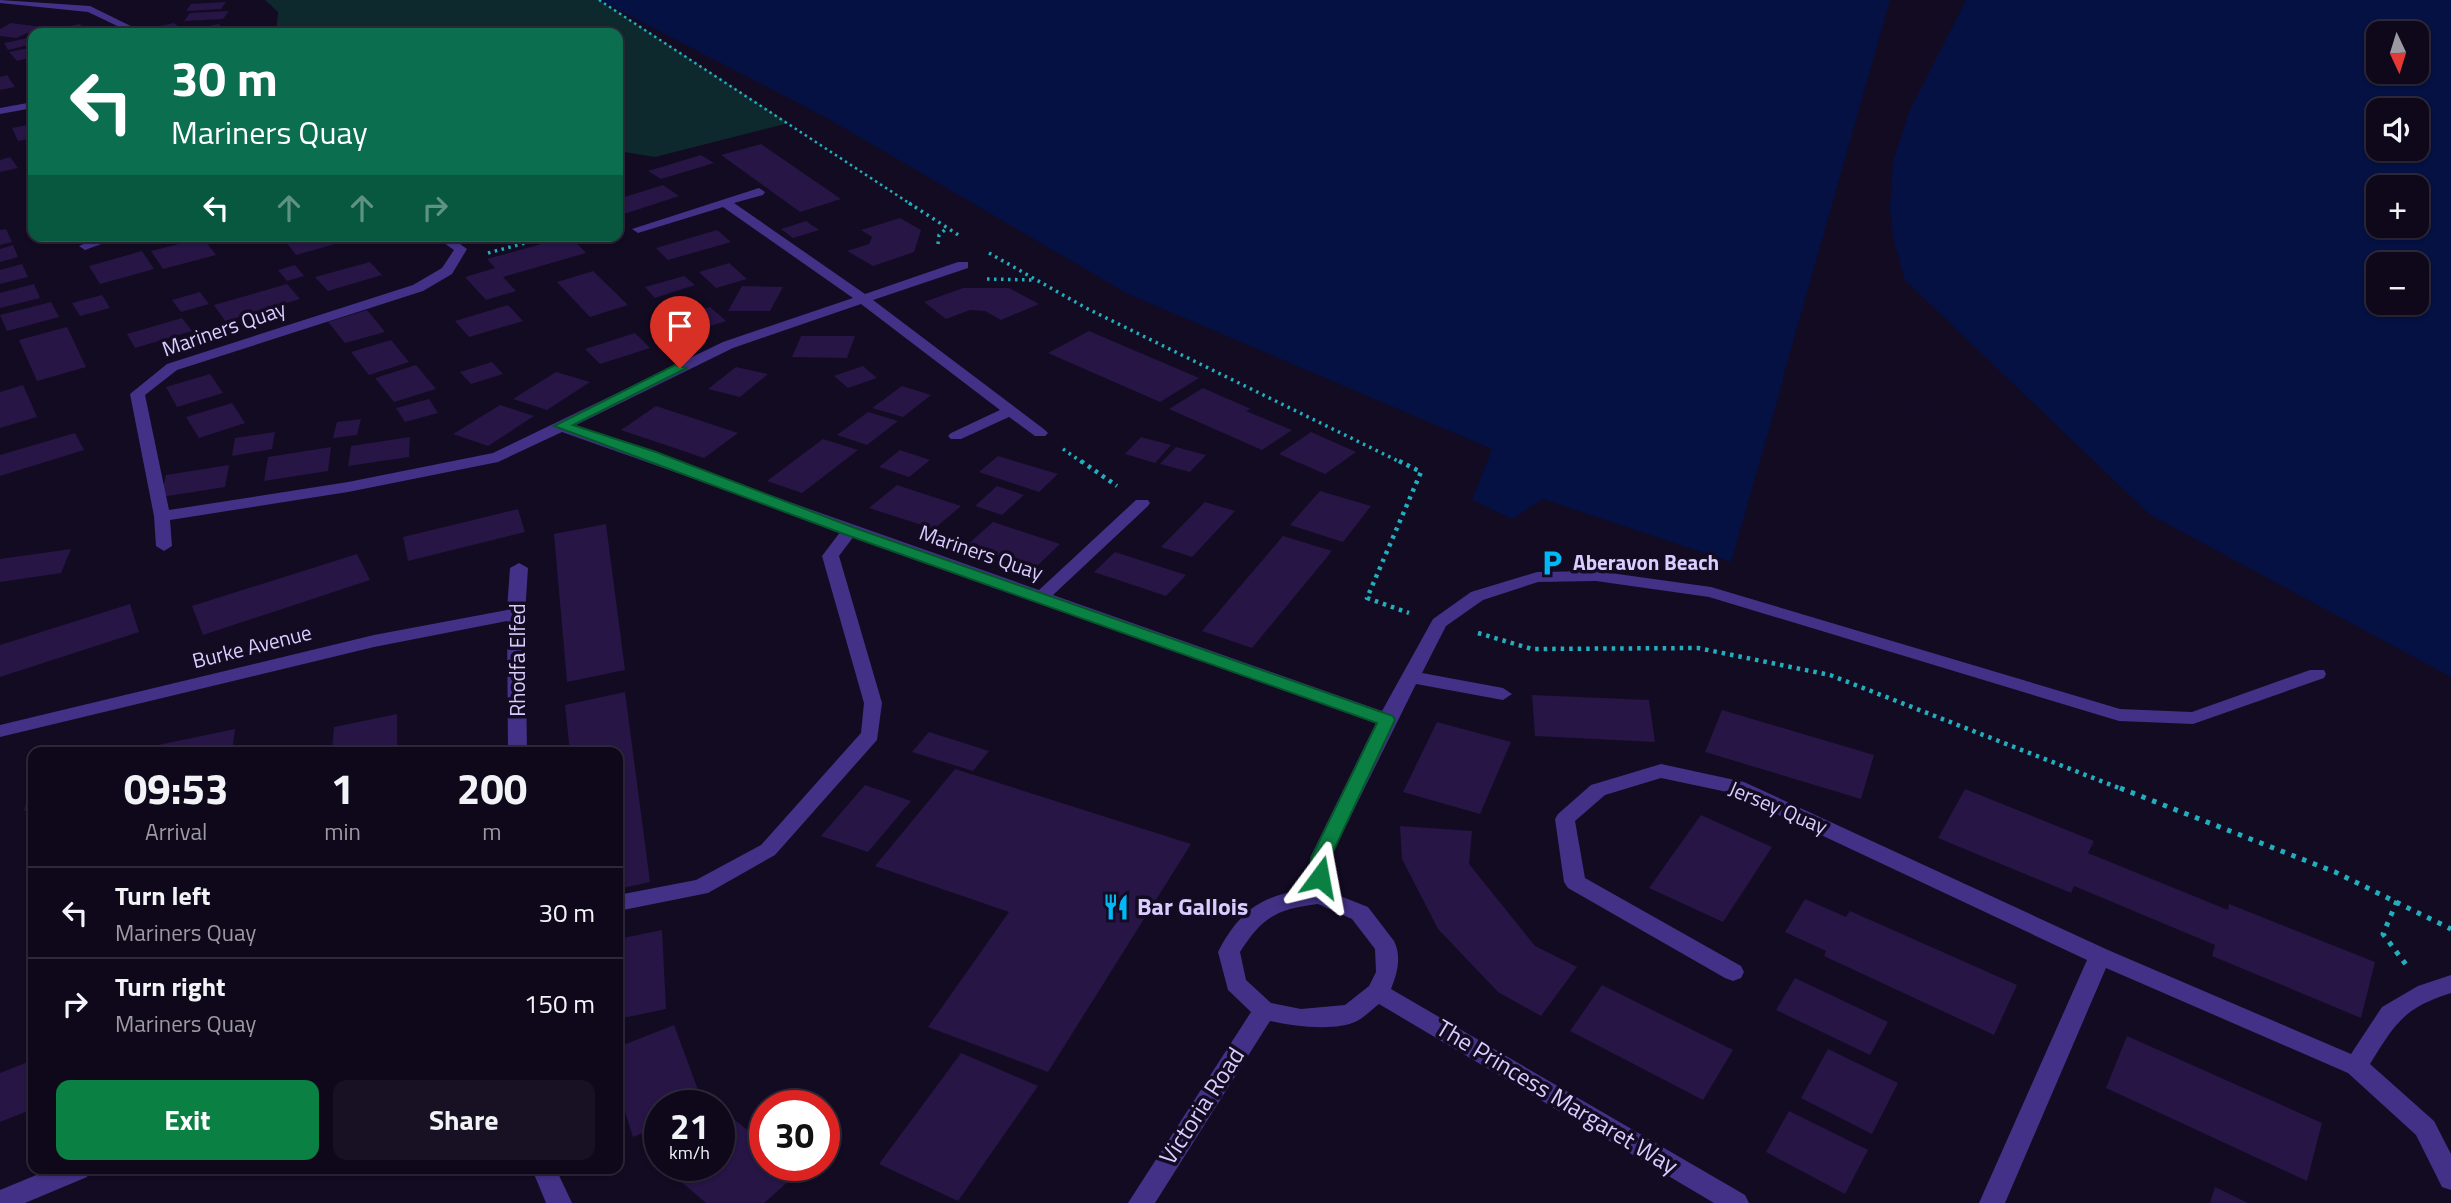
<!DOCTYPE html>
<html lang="en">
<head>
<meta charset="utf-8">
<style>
  body { margin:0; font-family:"Titillium Web",sans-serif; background:#171123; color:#f1f3f6; height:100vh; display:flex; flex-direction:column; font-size:26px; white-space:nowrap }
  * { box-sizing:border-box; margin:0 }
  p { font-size:23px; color:#9b9aa2 }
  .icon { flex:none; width:38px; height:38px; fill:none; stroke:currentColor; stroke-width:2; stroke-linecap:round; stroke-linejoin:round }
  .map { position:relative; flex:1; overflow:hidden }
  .details { position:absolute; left:28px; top:747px; width:595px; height:427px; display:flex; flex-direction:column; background:#0e081a; border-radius:14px; box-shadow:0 2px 5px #0004,0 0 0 2px #2e2939 }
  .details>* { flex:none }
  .hud { position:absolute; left:28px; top:28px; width:595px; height:214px; border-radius:14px; box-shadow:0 2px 5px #0004,0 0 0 2px #2e2939; background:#0b6e4f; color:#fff; overflow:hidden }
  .needle { width:46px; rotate:176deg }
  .fabs { position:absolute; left:2366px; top:21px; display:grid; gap:14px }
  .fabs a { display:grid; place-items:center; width:63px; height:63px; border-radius:14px; background:#0e081a; box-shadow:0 2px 5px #0004,0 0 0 2px #2e2939; font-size:35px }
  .speed { position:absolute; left:644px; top:1090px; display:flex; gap:14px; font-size:35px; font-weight:700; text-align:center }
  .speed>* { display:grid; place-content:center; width:91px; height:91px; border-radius:50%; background:#0e081a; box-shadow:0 2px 5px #0004,0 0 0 2px #2e2939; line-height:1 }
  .speed small { font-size:18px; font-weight:400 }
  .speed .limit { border:10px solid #d22; background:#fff; color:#111 }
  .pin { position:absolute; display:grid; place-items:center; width:60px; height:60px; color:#fff; margin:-72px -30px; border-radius:50% 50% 50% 0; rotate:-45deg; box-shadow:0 0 7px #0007 }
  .pin .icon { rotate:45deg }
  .me { position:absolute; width:77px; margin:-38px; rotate:13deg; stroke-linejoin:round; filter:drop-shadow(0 0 5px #0008) }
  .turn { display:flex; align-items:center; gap:24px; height:147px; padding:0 28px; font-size:32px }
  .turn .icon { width:91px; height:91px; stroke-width:2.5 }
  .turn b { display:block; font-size:49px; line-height:60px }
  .lanes { display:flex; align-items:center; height:66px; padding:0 28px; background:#0003; justify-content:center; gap:35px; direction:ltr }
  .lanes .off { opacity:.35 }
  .eta { display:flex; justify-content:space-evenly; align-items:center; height:119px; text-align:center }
  .eta b { font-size:42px; font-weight:700; line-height:49px }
  .cta { display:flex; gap:14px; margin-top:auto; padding:14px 28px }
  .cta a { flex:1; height:80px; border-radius:14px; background:#0b8043; color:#fff; font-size:28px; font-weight:700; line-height:80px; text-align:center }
  .cta a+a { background:#171123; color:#f1f3f6 }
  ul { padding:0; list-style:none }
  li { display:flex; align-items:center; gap:21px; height:91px; padding:0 28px; border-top:2px solid #2e2939 }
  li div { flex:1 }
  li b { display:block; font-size:26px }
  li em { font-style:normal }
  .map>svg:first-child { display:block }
</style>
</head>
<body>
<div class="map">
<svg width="2451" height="1203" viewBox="0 0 2451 1203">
  <rect width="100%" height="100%" fill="#130b22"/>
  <path fill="#0d292d" d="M 265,0 L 599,0 L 789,123 L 655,157 L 618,151 L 618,33 L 276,33 L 278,12 Z"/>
  <path fill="#041142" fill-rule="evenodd" d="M 599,0 L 2451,0 L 2451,677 L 2149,514 L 1911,403 L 1784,377 L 1731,562 L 1543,499 L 1512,519 L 1472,500 L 1492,449 L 1128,294 L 827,118 ZM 2378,33 L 2417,33 L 2417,72 L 2378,72 ZM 2378,110 L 2417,110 L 2417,149 L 2378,149 ZM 2378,187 L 2417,187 L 2417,226 L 2378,226 ZM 2378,264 L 2417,264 L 2417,303 L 2378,303 Z"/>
  <path fill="#130b22" d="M 1890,0 L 1966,0 L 1909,112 L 1893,162 L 1890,207 L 1893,237 L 1905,280 L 2149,514 L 1911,403 L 1783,377 Z"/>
  <g fill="#261545">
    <path d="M 226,2 L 221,9 L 186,11 L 191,4 Z"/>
    <path d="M 229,11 L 223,19 L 184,21 L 190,13 Z"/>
    <path d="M 11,23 L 42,27 L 16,38 L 0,36 L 0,29 Z"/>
    <path d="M 174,23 L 180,28 L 156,33 L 151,28 Z"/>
    <path d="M 79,24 L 88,29 L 72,33 L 56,29 Z"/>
    <path d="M 219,24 L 224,33 L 183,33 L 182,31 Z"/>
    <path d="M 33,37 L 33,44 L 8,50 L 4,43 Z"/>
    <path d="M 29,48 L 33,50 L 33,57 L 17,61 L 9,52 Z"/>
    <path d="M 7,75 L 15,87 L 0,90 L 0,77 Z"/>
    <path d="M 33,124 L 33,138 L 18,141 L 12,128 Z"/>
    <path d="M 761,144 L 841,199 L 800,212 L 721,155 Z"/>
    <path d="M 701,155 L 714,163 L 661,179 L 648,171 Z"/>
    <path d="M 10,157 L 18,168 L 0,172 L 0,160 Z"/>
    <path d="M 663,185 L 679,196 L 618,216 L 618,199 Z"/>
    <path d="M 900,218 L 921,230 L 914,252 L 873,266 L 847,251 L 869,244 L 872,237 L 861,230 Z"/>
    <path d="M 806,221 L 819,230 L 793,238 L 781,229 Z"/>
    <path d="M 6,229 L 12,242 L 0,245 L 0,230 Z"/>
    <path d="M 717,230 L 731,242 L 668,260 L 656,248 Z"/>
    <path d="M 293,236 L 329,236 L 335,244 L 296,255 L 284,239 Z"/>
    <path d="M 570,236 L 586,253 L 503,277 L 516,291 L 486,300 L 465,277 L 495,268 L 487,259 Z"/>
    <path d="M 203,238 L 216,255 L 163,269 L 151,251 Z"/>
    <path d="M 13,245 L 18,257 L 0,262 L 0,249 Z"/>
    <path d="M 142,251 L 154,269 L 100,284 L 89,266 Z"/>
    <path d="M 370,262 L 382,275 L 328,291 L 315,277 Z"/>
    <path d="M 729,263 L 747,279 L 716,288 L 699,272 Z"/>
    <path d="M 22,264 L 28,277 L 0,284 L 0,270 Z"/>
    <path d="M 295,265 L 304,276 L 287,281 L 278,270 Z"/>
    <path d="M 593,271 L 628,305 L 590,317 L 557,282 Z"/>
    <path d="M 684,276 L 695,285 L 655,298 L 645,287 Z"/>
    <path d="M 34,284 L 40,298 L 0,308 L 0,293 Z"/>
    <path d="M 287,284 L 300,299 L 225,321 L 214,305 Z"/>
    <path d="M 742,286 L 783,287 L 770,311 L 728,311 Z"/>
    <path d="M 963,288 L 1009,288 L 1039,304 L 1001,320 L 985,311 L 970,310 L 946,319 L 924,302 Z"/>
    <path d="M 200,292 L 209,304 L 181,312 L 172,300 Z"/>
    <path d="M 102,295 L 110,308 L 80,316 L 72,303 Z"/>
    <path d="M 51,302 L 59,317 L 7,331 L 0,315 Z"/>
    <path d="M 508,305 L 523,321 L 469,337 L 455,321 Z"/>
    <path d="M 710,307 L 726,321 L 678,336 L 662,321 Z"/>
    <path d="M 367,310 L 385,332 L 345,343 L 328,322 Z"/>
    <path d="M 182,318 L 192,331 L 135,348 L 127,334 Z"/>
    <path d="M 67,327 L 86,367 L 37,381 L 19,340 Z"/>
    <path d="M 1089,331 L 1199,378 L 1160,402 L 1048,353 Z"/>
    <path d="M 635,333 L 650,348 L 600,364 L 585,349 Z"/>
    <path d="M 801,336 L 855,336 L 847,358 L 792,357 Z"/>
    <path d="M 391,340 L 409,362 L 369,375 L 351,352 Z"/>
    <path d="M 492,362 L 503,374 L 471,384 L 460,372 Z"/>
    <path d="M 416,365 L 436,389 L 394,402 L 375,378 Z"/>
    <path d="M 863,366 L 877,378 L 848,388 L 834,376 Z"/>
    <path d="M 736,367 L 768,374 L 740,397 L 708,389 Z"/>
    <path d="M 556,372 L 590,382 L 547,410 L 513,399 Z"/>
    <path d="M 210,374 L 223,393 L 177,407 L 166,387 Z"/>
    <path d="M 23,385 L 37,417 L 0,428 L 0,392 Z"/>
    <path d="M 902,386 L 931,395 L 903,417 L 872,408 Z"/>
    <path d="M 1203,388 L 1251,409 L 1246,411 L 1292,430 L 1262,450 L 1169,409 Z"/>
    <path d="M 429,399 L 438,413 L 405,422 L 396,408 Z"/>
    <path d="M 232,403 L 245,423 L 199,438 L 186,417 Z"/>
    <path d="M 500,405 L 534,416 L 488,446 L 453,434 Z"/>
    <path d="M 656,406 L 738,433 L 704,458 L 621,430 Z"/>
    <path d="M 868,412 L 898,421 L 867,445 L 837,435 Z"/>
    <path d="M 361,419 L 357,435 L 333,438 L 337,422 Z"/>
    <path d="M 275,432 L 272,449 L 232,456 L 235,438 Z"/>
    <path d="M 1311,432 L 1356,452 L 1325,474 L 1279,454 Z"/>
    <path d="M 75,433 L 84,450 L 0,476 L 0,455 Z"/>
    <path d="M 410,437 L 409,457 L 348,466 L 351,446 Z"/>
    <path d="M 1141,437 L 1171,445 L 1155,463 L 1125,454 Z"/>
    <path d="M 823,439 L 858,450 L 802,493 L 767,481 Z"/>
    <path d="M 331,447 L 328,471 L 264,481 L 268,457 Z"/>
    <path d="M 1176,447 L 1206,455 L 1190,472 L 1160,464 Z"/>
    <path d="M 900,450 L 930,460 L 909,477 L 879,467 Z"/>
    <path d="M 998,456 L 1058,474 L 1039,492 L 979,472 Z"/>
    <path d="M 229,465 L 225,487 L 161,497 L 166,475 Z"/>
    <path d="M 897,485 L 961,506 L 934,529 L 869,508 Z"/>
    <path d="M 997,486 L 1024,495 L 1002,515 L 975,506 Z"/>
    <path d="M 1320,491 L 1371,506 L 1343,542 L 1290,525 Z"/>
    <path d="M 1205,502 L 1235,511 L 1192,557 L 1161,547 Z"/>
    <path d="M 518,509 L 525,532 L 408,561 L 403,537 Z"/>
    <path d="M 993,522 L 1060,544 L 1034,569 L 966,546 Z"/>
    <path d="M 606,524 L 625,670 L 567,682 L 554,534 Z"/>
    <path d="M 1283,536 L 1332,551 L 1252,648 L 1202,631 Z"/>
    <path d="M 71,549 L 61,573 L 0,582 L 0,559 Z"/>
    <path d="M 1115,552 L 1186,575 L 1166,596 L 1094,572 Z"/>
    <path d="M 357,554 L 370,580 L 203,635 L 192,606 Z"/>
    <path d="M 130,604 L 139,632 L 0,677 L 0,645 Z"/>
    <path d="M 625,692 L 650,882 L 618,889 L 618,752 L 570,752 L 565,705 Z"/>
    <path d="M 1532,695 L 1649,700 L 1655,742 L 1535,736 Z"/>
    <path d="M 1722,710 L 1874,755 L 1861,799 L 1705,752 Z"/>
    <path d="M 397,714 L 397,752 L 332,752 L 334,727 Z"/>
    <path d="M 1437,722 L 1511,742 L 1480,814 L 1403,792 Z"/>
    <path d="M 235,729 L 232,752 L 129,752 L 129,751 Z"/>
    <path d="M 929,732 L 989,751 L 973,771 L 912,752 Z"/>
    <path d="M 955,769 L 1191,844 L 1048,1072 L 928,1027 L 1009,912 L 875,866 Z"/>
    <path d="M 32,780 L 33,809 L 24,811 Z"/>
    <path d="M 865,785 L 911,801 L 868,852 L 821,836 Z"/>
    <path d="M 1965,789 L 2094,841 L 2088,853 L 2228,910 L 2229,904 L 2375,962 L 2361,1018 L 2212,956 L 2215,945 L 2074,886 L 2071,893 L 1938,838 Z"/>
    <path d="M 1701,815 L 1772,847 L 1723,922 L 1649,888 Z"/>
    <path d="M 1400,826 L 1472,831 L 1469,864 L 1535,946 L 1577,967 L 1541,1016 L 1498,992 L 1438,929 L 1402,859 Z"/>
    <path d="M 1805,899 L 1846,917 L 1850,911 L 2017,985 L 1994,1035 L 1824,956 L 1826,951 L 1785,932 Z"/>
    <path d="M 662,930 L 666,1009 L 618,1019 L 618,939 Z"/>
    <path d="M 1795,978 L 1888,1022 L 1870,1055 L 1776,1010 Z"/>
    <path d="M 1602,985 L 1733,1050 L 1703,1100 L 1570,1031 Z"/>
    <path d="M 674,1025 L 704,1106 L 660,1106 L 660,1126 L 633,1137 L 618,1090 L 618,1047 Z"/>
    <path d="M 2127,1036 L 2322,1123 L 2307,1181 L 2106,1088 Z"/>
    <path d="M 1828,1049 L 1898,1083 L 1872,1134 L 1801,1098 Z"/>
    <path d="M 961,1053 L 1038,1086 L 958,1201 L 879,1164 Z"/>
    <path d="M 33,1060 L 33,1109 L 0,1122 L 0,1073 Z"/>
    <path d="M 1789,1111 L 1868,1150 L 1845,1194 L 1766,1152 Z"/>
    <path d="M 726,1113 L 765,1144 L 765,1166 L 791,1166 L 799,1172 L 764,1203 L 706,1203 L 663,1166 L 719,1166 L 719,1119 Z"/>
    <path d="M 2215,1187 L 2248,1203 L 2210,1203 Z"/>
  </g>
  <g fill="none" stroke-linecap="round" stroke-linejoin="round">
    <path stroke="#21afbe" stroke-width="2.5" stroke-dasharray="2.5 3.5" stroke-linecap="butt" d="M 599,0 L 912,205"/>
    <g stroke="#21afbe" stroke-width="3.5" stroke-dasharray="2.5 4.5" stroke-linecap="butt">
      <path d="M 909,203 L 960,236"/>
      <path d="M 938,244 L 939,235 L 947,228"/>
      <path d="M 488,253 L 551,236"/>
      <path d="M 989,253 L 1086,308 L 1402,463"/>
      <path d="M 987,279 L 1033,280"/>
      <path d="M 1063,449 L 1083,463"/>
    </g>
    <g stroke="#21afbe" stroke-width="4.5" stroke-dasharray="3.5 5" stroke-linecap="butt">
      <path d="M 1081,461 L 1117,486"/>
      <path d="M 1399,461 L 1421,472 L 1367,598 L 1409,613"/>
      <path d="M 1478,633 L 1532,649 L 1698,648 L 1830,675 L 2124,790"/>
    </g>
    <g stroke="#21afbe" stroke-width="5" stroke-dasharray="4.5 7" stroke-linecap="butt">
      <path d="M 2120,788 L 2335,872 L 2451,929"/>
      <path d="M 2397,901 L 2383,934 L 2407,966"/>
    </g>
    <g fill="#423186" fill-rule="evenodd">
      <path d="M 0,0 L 90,6 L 145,33 L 132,33 L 88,12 L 0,3 Z"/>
      <path d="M 33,102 L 33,108 L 0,114 L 0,108 Z"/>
      <path d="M 759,188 L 765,192 L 763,195 L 734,203 L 865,294 L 958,262 L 968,262 L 968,268 L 873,300 L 1045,430 L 1048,433 L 1045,436 L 1035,436 L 1009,417 L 961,439 L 951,439 L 948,436 L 951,433 L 1000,410 L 861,304 L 733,348 L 574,426 L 1039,590 L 1136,500 L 1148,500 L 1150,503 L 1148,506 L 1053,595 L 1382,711 L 1433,619 L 1471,592 L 1537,572 L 1596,571 L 1711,587 L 2120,709 L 2192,712 L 2310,670 L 2324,670 L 2326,674 L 2324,678 L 2193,724 L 2119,721 L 1709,597 L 1596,581 L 1538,582 L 1483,600 L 1446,626 L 1422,673 L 1503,688 L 1512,694 L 1503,700 L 1416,684 L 1330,858 L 1330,892 L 1368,907 L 1394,941 C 1402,957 1397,974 1391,989 L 1745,1195 L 1749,1203 L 1714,1203 L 1379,1004 C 1372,1009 1365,1017 1357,1021 C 1335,1032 1293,1026 1270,1021 L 1155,1203 L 1128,1203 L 1251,1012 L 1228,990 L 1218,952 C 1240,910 1262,895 1309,889 L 1310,858 L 1376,723 L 854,536 L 839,556 L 882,703 L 877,740 L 775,855 L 708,893 L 618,911 L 618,895 L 696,880 L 761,845 L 861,733 L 864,703 L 822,556 L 841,531 L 562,432 L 498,462 L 348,492 L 170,520 L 172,546 L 164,551 L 156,546 L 154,516 L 130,394 L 167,364 L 413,285 L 442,268 L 454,250 L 434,236 L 449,236 L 467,249 L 452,274 L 423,291 L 177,370 L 145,395 L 169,510 L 348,482 L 493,453 L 723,342 L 853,298 L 723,207 L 638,233 L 632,229 ZM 1318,904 L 1352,919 L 1375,949 L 1376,972 L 1369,986 L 1345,1005 L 1301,1009 L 1271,1003 L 1246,980 L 1240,952 C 1262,917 1277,909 1318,904 Z"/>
      <path d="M 103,236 L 123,236 L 85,250 L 79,246 Z"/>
      <path d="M 519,563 L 528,568 L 525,614 L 527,752 L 508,752 L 507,621 L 374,647 L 0,737 L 0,725 L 374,635 L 507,610 L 510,568 Z"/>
      <path d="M 1661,764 L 1744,782 L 2108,950 L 2351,1054 L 2382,1007 L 2418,986 L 2451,975 L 2451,993 C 2403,1008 2395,1024 2370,1064 L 2434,1121 L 2451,1154 L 2451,1190 L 2442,1187 L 2416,1135 L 2348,1073 L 2106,968 L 2005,1203 L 1979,1203 L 2087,960 L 1732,793 L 1661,778 L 1605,795 L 1575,821 L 1585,878 L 1741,966 L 1744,972 L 1741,978 L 1733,981 L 1725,978 L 1568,888 L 1564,882 L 1555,819 L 1558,814 L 1591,785 Z"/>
      <path d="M 51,1169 L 90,1169 L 87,1177 L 25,1203 L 0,1203 L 0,1190 Z"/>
      <path d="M 532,1169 L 556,1169 L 572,1203 L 546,1203 Z"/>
    </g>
  </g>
  <path fill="#0b8043" stroke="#07532c" stroke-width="2" d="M 675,365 L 687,368 L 573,425 L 656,452 L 855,528 L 1393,716 L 1395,720 L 1330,858 L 1326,882 L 1313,882 L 1311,858 L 1377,723 L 844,534 L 554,426 Z"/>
  <defs>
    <g id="parking-bare" transform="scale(2.1)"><path d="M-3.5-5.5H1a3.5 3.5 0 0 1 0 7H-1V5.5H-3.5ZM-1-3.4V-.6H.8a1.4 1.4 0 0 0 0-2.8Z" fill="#00b7f7" stroke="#130b22" stroke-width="2.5" paint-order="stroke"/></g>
    <g id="restaurant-bare" transform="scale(2.1)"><path d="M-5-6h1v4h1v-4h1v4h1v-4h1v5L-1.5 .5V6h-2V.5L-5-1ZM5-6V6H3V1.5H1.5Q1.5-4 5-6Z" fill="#00b7f7" stroke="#130b22" stroke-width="2.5" paint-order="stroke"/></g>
  </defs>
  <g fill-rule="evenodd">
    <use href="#parking-bare" x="1552" y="563"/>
    <use href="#restaurant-bare" x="1116" y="907"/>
  </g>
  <g text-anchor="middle" stroke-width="7" stroke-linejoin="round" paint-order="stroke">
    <g font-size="21" fill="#daccff" stroke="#130b22">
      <text transform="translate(224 329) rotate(-19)" y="7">Mariners Quay</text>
      <text transform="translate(981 553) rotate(19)" y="7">Mariners Quay</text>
      <text transform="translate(252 647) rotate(-14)" y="7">Burke Avenue</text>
      <text transform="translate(518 660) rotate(-90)" y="7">Rhodfa Elfed</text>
      <text transform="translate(1778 808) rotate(23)" y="7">Jersey Quay</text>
    </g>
    <g font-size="21" font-weight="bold" fill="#daccff" stroke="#130b22" text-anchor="start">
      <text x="1573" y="570">Aberavon Beach</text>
    </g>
    <g font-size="24" font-weight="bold" fill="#daccff" stroke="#130b22" text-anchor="start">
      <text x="1137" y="915">Bar Gallois</text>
    </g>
    <g font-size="24" fill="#daccff" stroke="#130b22">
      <text transform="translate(1557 1097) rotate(31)" y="8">The Princess Margaret Way</text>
      <text transform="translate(1202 1106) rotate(-57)" y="8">Victoria Road</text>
    </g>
  </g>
</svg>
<div class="fabs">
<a><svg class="needle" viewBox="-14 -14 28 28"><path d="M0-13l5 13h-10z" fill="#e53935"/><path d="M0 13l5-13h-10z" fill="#9b9aa2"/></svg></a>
<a><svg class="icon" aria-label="sound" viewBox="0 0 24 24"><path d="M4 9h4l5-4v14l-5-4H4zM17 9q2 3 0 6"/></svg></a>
<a>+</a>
<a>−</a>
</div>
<div class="speed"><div>21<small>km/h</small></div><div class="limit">30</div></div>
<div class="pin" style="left:680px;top:368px;background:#d93025"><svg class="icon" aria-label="arrive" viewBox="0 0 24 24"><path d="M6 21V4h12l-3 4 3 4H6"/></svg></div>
<svg class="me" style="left:1320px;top:877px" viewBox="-20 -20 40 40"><path d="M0-17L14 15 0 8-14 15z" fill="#0b8043" stroke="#fff" stroke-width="4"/></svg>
<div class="hud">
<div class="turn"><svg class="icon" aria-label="left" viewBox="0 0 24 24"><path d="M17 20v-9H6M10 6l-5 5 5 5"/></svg><div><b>30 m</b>Mariners Quay</div></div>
<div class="lanes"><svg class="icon" aria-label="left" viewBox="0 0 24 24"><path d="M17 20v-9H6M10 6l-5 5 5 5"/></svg><svg class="icon off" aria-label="ahead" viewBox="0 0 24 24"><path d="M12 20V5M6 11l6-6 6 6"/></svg><svg class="icon off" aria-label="ahead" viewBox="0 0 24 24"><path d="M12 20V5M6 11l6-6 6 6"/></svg><svg class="icon off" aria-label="right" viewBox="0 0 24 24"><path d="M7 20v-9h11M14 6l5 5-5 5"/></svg></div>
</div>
<section class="details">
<div class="eta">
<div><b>09:53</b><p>Arrival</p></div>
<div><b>1</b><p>min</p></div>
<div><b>200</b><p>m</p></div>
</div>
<ul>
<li><svg class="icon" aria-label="left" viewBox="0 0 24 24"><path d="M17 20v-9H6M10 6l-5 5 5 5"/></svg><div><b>Turn left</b><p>Mariners Quay</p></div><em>30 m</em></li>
<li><svg class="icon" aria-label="right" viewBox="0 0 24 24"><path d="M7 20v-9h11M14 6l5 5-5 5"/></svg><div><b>Turn right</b><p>Mariners Quay</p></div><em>150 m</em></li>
</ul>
<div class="cta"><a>Exit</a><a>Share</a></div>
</section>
</div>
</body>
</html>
